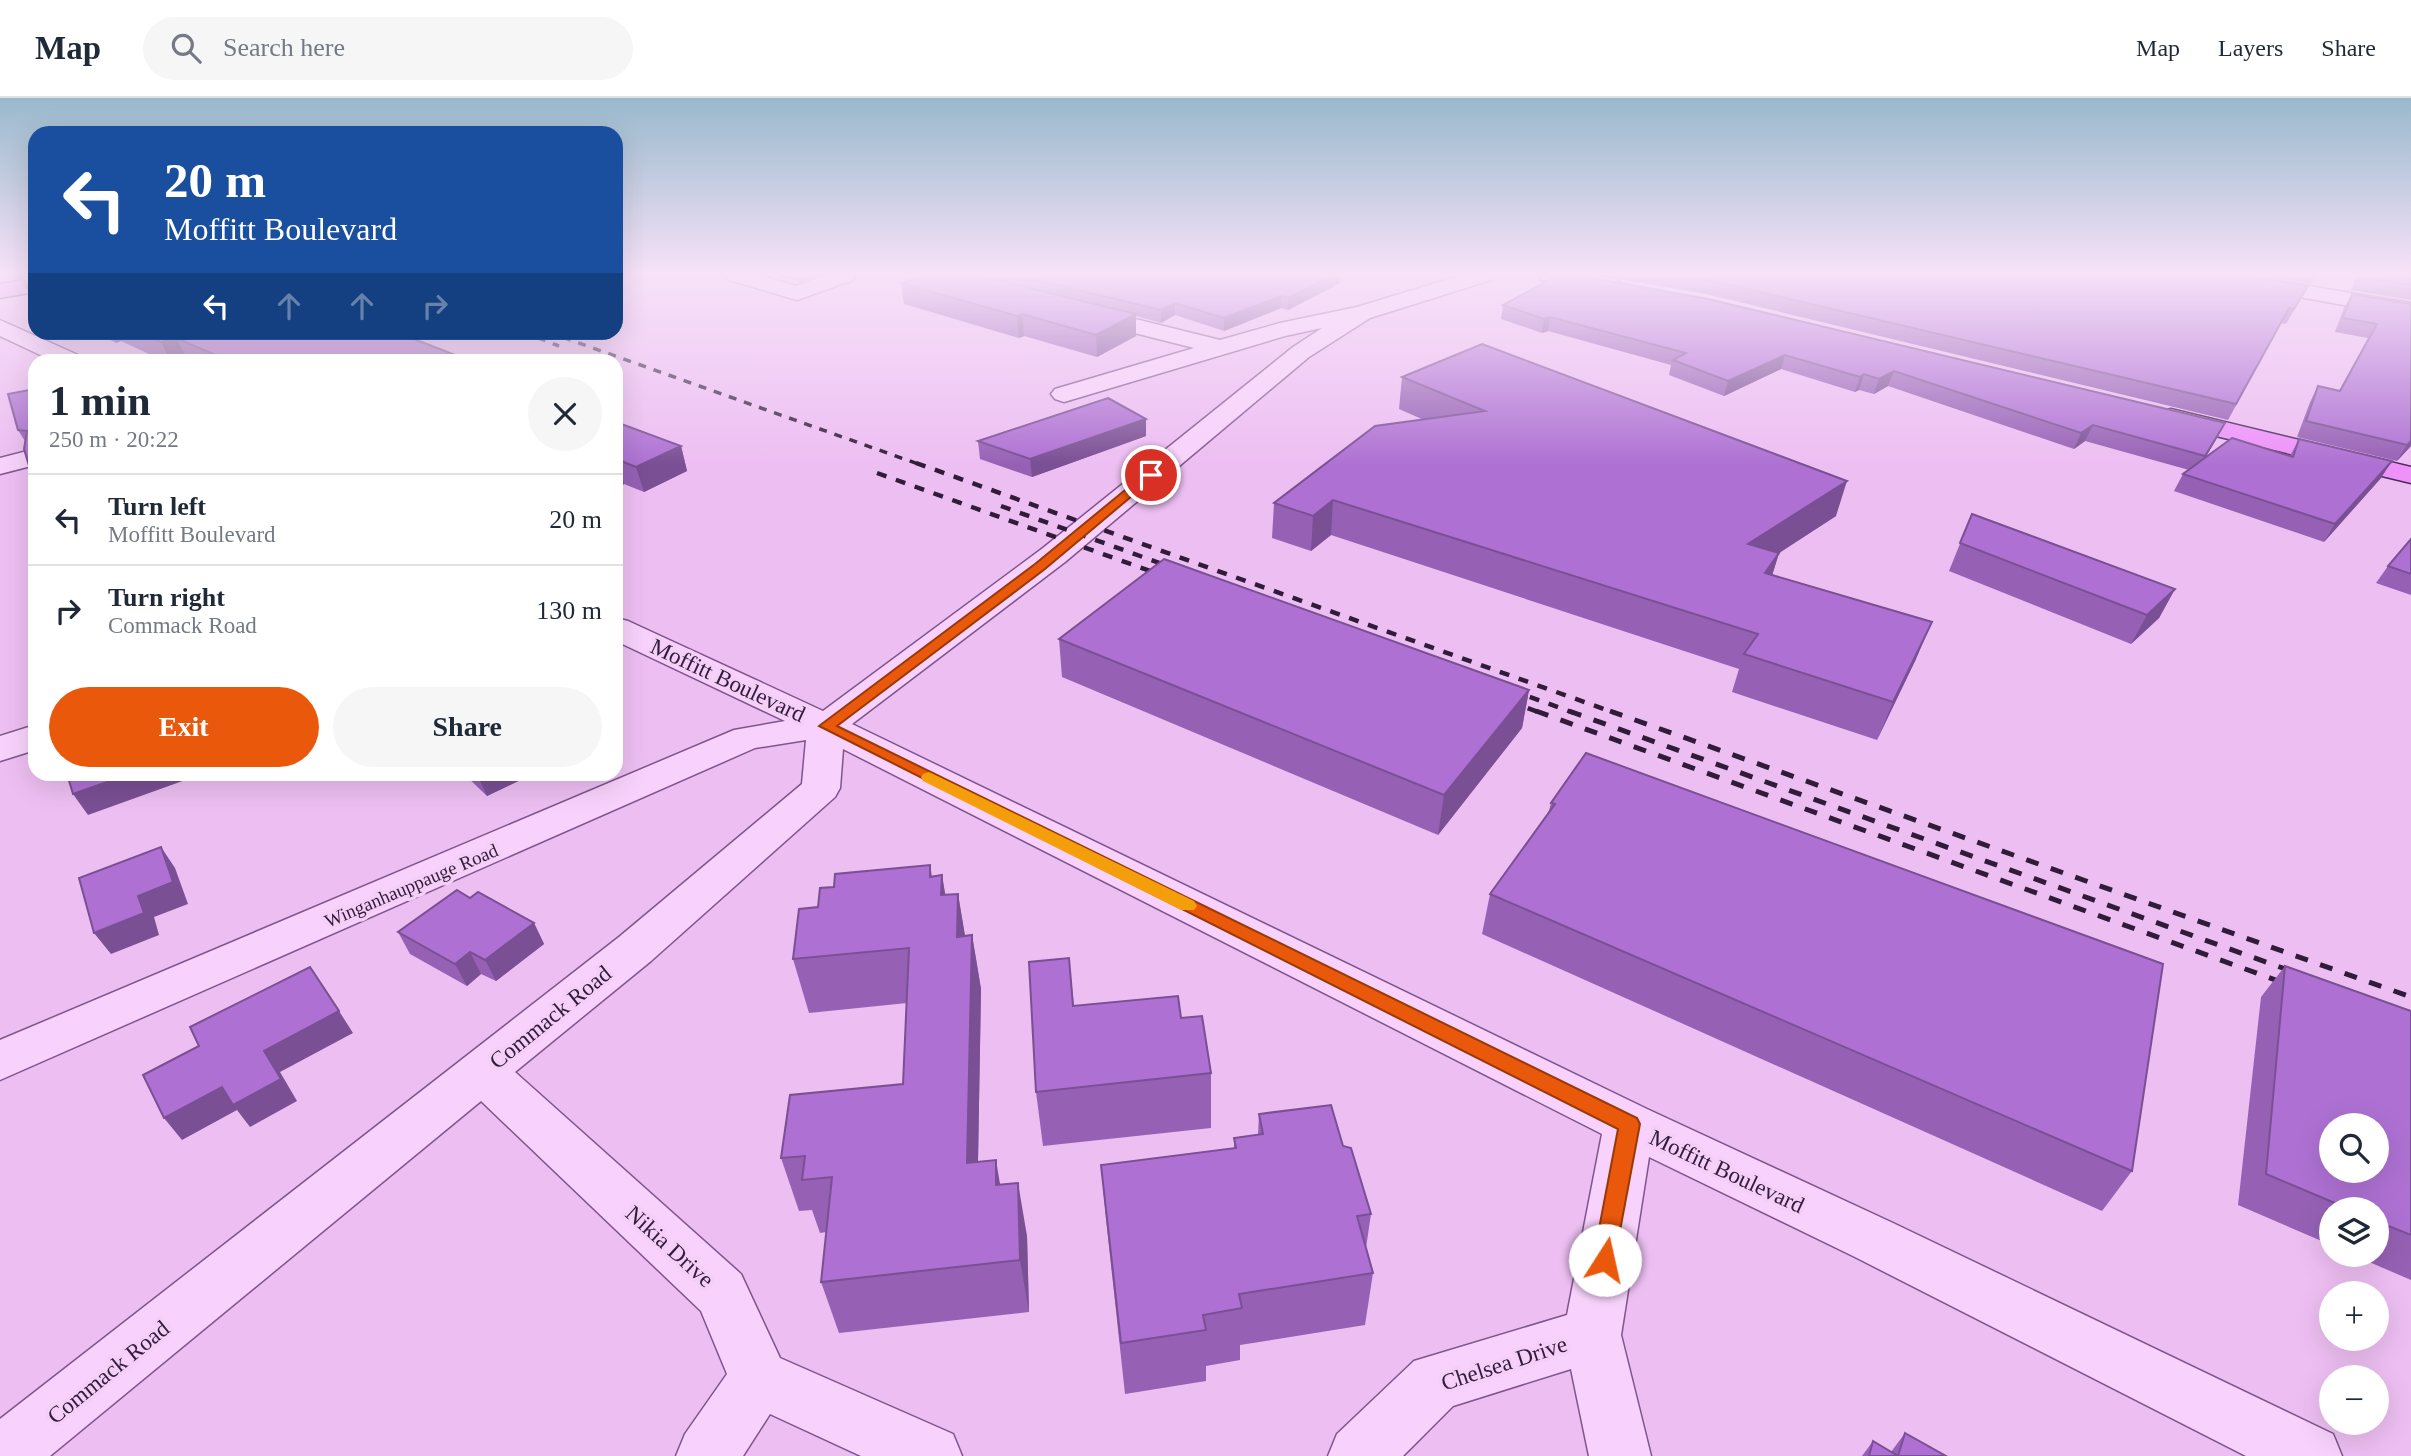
<!DOCTYPE html>
<html lang="en">
<head>
<meta charset="utf-8">
<style>
  body { margin:0; font-family:Georgia,serif; background:#f6f6f7; color:#1f2937; height:100vh; display:flex; flex-direction:column; font-size:26px; white-space:nowrap }
  * { box-sizing:border-box; margin:0 }
  p { font-size:23px; color:#747a83 }
  .icon { flex:none; width:38px; height:38px; fill:none; stroke:currentColor; stroke-width:2; stroke-linecap:round; stroke-linejoin:round }
  .map { position:relative; flex:1; overflow:hidden }
  .sheet { position:absolute; left:28px; top:256px; width:595px; height:427px; display:flex; flex-direction:column; background:#fff; border-radius:21px; box-shadow:0 7px 28px #0002 }
  .sheet>* { flex:none }
  .top-card { position:absolute; left:28px; top:28px; width:595px; height:214px; border-radius:21px; box-shadow:0 7px 28px #0002; background:#1a4fa0; color:#fff; overflow:hidden }
  .fabs { position:absolute; left:2319px; top:1015px; display:grid; gap:14px }
  .fabs a { display:grid; place-items:center; width:70px; height:70px; border-radius:50%; background:#fff; box-shadow:0 7px 28px #0002; font-size:35px }
  .pin { position:absolute; display:grid; place-items:center; width:60px; height:60px; color:#fff; margin:-30px; border:4px solid #fff; border-radius:50%; box-shadow:0 2px 7px #0007 }
  .me { position:absolute; width:77px; margin:-38px; rotate:10deg; stroke-linejoin:round; filter:drop-shadow(0 0 5px #0008) }
  .turn { display:flex; align-items:center; gap:24px; height:147px; padding:0 21px; font-size:32px }
  .turn .icon { width:91px; height:91px; stroke-width:2.5 }
  .turn b { display:block; font-size:49px; line-height:60px }
  .lanes { display:flex; align-items:center; height:66px; padding:0 21px; background:#0003; justify-content:center; gap:35px; direction:ltr }
  .lanes .off { opacity:.35 }
  .round { display:grid; place-items:center; flex:none; width:74px; height:74px; border-radius:37px; background:#f6f6f7 }
  .headline { display:flex; align-items:center; justify-content:space-between; height:119px; padding:0 21px }
  h1 { font-size:42px; font-weight:700; line-height:52px }
  .button { display:flex; gap:14px; margin-top:auto; padding:14px 21px }
  .button a { flex:1; height:80px; border-radius:42px; background:#ea580c; color:#fff; font-size:28px; font-weight:700; line-height:80px; text-align:center }
  .button a+a { background:#f6f6f7; color:#1f2937 }
  ul { padding:0; list-style:none }
  li { display:flex; align-items:center; gap:21px; height:91px; padding:0 21px; border-top:2px solid #e0e1e3 }
  li div { flex:1 }
  li b { display:block; font-size:26px }
  li em { font-style:normal }
  header { display:flex; align-items:center; gap:42px; box-sizing:border-box; height:98px; padding:0 35px; background:#fff; border-bottom:2px solid #e0e1e3 }
  header strong { font-size:33px }
  nav { display:flex; gap:38px; margin-inline-start:auto; font-size:24px }
  .search { width:490px; height:63px; background:#f6f6f7; display:flex; align-items:center; gap:18px; box-sizing:border-box; padding:0 24px; border-radius:38px; color:#747a83; font-size:26px }
  .map>svg:first-child { display:block }
</style>
</head>
<body>
<header>
<strong>Map</strong>
<div class="search"><svg class="icon" aria-label="search" viewBox="0 0 24 24"><circle cx="10" cy="10" r="6"/><path d="M15 15l6 6"/></svg>Search here</div>
<nav><a>Map</a><a>Layers</a><a>Share</a></nav>
</header>
<div class="map">
<svg width="2411" height="1358" viewBox="0 0 2411 1358">
  <rect width="100%" height="100%" fill="#edbef2"/>
  <g fill="none" stroke-linecap="round" stroke-linejoin="round">
    <g stroke="#7e558c" stroke-width="3">
      <g id="minor">
        <path d="M 726,177 L 758,177 L 796,188 L 826,177 L 856,177 L 853,182 L 797,202 L 729,182 Z"/>
        <path d="M 1462,177 L 1494,177 L 1491,182 L 1370,220 L 1309,259 L 1065,464 L 852,626 L 1647,1011 L 1893,1125 L 2333,1336 L 2342,1358 L 2246,1358 L 1855,1159 L 1649,1059 L 1621,1237 L 1651,1358 L 1589,1358 L 1571,1271 L 1453,1308 L 1403,1358 L 1328,1358 L 1337,1336 L 1414,1263 L 1567,1217 L 1602,1036 L 843,651 L 840,690 L 835,699 L 651,863 L 515,974 L 741,1176 L 780,1260 L 953,1336 L 962,1358 L 861,1358 L 770,1316 L 743,1358 L 676,1358 L 685,1336 L 727,1276 L 701,1213 L 481,1003 L 50,1358 L 0,1358 L 0,1321 L 619,839 L 802,686 L 806,642 L 755,650 L 0,982 L 0,942 L 734,632 L 785,623 L 616,543 L 616,520 L 628,523 L 823,613 L 1043,450 L 1293,249 L 1322,230 L 1285,238 L 1064,304 L 1055,301 L 1051,296 L 1055,291 L 1194,250 L 1079,221 L 1076,216 L 1079,211 L 1087,209 L 1220,242 L 1280,225 L 1357,209 Z"/>
        <path d="M 2197,177 L 2243,177 L 2411,205 L 2411,219 L 2208,183 L 2200,182 Z"/>
        <path d="M 0,222 L 78,257 L 81,262 L 51,262 L 0,238 Z"/>
        <path d="M 35,351 L 35,367 L 0,376 L 0,360 Z"/>
        <path d="M 35,627 L 35,652 L 0,663 L 0,638 Z"/>
      </g>
    </g>
    <g stroke="#4a2a59" stroke-width="3">
      <g id="major">
        <path d="M 1538,177 L 1589,177 L 1617,181 L 1620,186 L 1617,191 L 1609,192 L 1549,183 L 1541,182 Z"/>
        <path d="M 35,180 L 35,194 L 0,200 L 0,186 Z"/>
        <path d="M 2171,311 L 2411,369 L 2411,385 L 2162,325 L 2158,319 L 2162,313 Z"/>
      </g>
    </g>
    <use href="#minor" fill="#f8d2fc" fill-rule="evenodd"/>
    <use href="#major" fill="#ee92f9" fill-rule="evenodd"/>
    <g stroke="#301b3a" stroke-width="3.5" stroke-dasharray="8 8" stroke-linecap="butt">
      <path d="M 523,234 L 559,248"/>
      <path d="M 548,234 L 921,367"/>
    </g>
    <g stroke="#301b3a" stroke-width="4.5" stroke-dasharray="10 10" stroke-linecap="butt">
      <path d="M 916,365 L 1615,615"/>
      <path d="M 877,375 L 1167,479"/>
      <path d="M 1001,408 L 1179,472"/>
      <path d="M 1511,592 L 1574,615"/>
      <path d="M 1509,603 L 1541,615"/>
    </g>
    <g stroke="#301b3a" stroke-width="5" stroke-dasharray="13 13" stroke-linecap="butt">
      <path d="M 1536,613 L 2292,888"/>
      <path d="M 1569,613 L 2302,877"/>
      <path d="M 1610,613 L 2411,899"/>
    </g>
  </g>
  <g fill="#9661b5">
    <path d="M 12,177 L 35,177 L 35,203 L 32,202 L 20,180 L 22,180 L 19,180 Z"/>
    <path d="M 777,177 L 820,177 L 801,184 Z"/>
    <path d="M 983,177 L 1341,177 L 1340,185 L 1288,212 L 1281,210 L 1224,233 L 1175,217 L 1161,225 L 1136,218 L 1136,238 L 1097,259 L 1024,238 L 1019,240 L 904,206 L 901,185 L 983,178 Z"/>
    <path d="M 1598,177 L 2242,177 L 2308,188 L 2286,226 L 2281,225 L 2228,322 L 1706,196 Z"/>
    <path d="M 2256,177 L 2316,177 L 2311,186 Z"/>
    <path d="M 2357,177 L 2411,177 L 2411,202 L 2351,192 Z"/>
    <path d="M 2352,196 L 2411,206 L 2411,348 L 2397,363 L 2297,339 L 2310,304 L 2318,288 L 2339,293 L 2368,240 L 2335,234 L 2344,210 Z"/>
    <path d="M 1503,207 L 2225,325 L 2205,360 L 2290,358 L 2299,341 L 2381,380 L 2324,444 L 2174,393 L 2183,376 L 2189,372 L 2085,343 L 2074,351 L 1888,288 L 1874,296 L 1859,292 L 1855,294 L 1781,271 L 1724,298 L 1669,277 L 1671,267 L 1548,233 L 1542,235 L 1501,221 Z"/>
    <path d="M 95,234 L 396,234 L 468,262 L 162,262 L 121,243 L 116,245 Z"/>
    <path d="M 1402,279 L 1836,418 L 1779,455 L 1772,477 L 1916,561 L 1877,642 L 1732,594 L 1739,571 L 1331,437 L 1311,453 L 1272,440 L 1274,405 L 1424,322 L 1399,311 Z"/>
    <path d="M 35,291 L 25,343 L 18,332 Z"/>
    <path d="M 616,324 L 681,348 L 687,373 L 644,394 L 624,386 L 616,390 Z"/>
    <path d="M 1146,338 L 1032,379 L 980,361 L 978,343 Z"/>
    <path d="M 1972,416 L 2175,491 L 2159,520 L 2131,546 L 1949,473 Z"/>
    <path d="M 2411,441 L 2411,497 L 2376,485 L 2388,468 Z"/>
    <path d="M 1059,541 L 1529,592 L 1522,630 L 1438,737 L 1062,579 Z"/>
    <path d="M 464,676 L 533,676 L 487,698 Z"/>
    <path d="M 1551,705 L 2163,866 L 2132,1073 L 2102,1113 L 1482,836 L 1490,796 L 1548,716 Z"/>
    <path d="M 930,767 L 932,778 L 942,777 L 945,797 L 958,796 L 965,838 L 972,837 L 981,891 L 978,1064 L 1000,1086 L 1027,1138 L 1029,1214 L 839,1235 L 821,1184 L 826,1134 L 820,1135 L 812,1112 L 799,1113 L 781,1060 L 903,986 L 907,905 L 809,915 L 793,861 L 818,809 L 834,789 Z"/>
    <path d="M 470,800 L 534,825 L 544,846 L 496,883 L 481,876 L 467,888 L 410,856 L 398,834 Z"/>
    <path d="M 1069,860 L 1074,908 L 1181,920 L 1211,975 L 1211,1030 L 1043,1048 L 1036,994 Z"/>
    <path d="M 2285,868 L 2411,913 L 2411,1182 L 2353,1157 L 2376,1157 L 2376,1111 L 2331,1111 L 2331,1147 L 2238,1107 L 2261,899 Z"/>
    <path d="M 1259,1016 L 1371,1116 L 1366,1150 L 1373,1175 L 1365,1227 L 1240,1247 L 1240,1262 L 1206,1268 L 1206,1283 L 1125,1296 L 1106,1121 L 1101,1067 L 1234,1050 L 1234,1040 L 1258,1037 Z"/>
    <path d="M 1905,1335 L 1946,1358 L 1862,1358 L 1873,1343 L 1891,1354 Z"/>
  </g>
  <g fill="#7a4f94">
    <path d="M 17,177 L 30,177 L 32,179 L 19,180 Z"/>
    <path d="M 799,177 L 820,177 L 801,184 Z"/>
    <path d="M 1333,177 L 1341,177 L 1340,185 L 1288,212 L 1288,200 Z"/>
    <path d="M 1281,198 L 1281,210 L 1224,233 L 1224,220 Z"/>
    <path d="M 1175,205 L 1175,217 L 1161,225 L 1161,212 Z"/>
    <path d="M 1022,216 L 1024,238 L 1019,240 L 1017,218 Z"/>
    <path d="M 1136,216 L 1136,238 L 1097,259 L 1096,237 Z"/>
    <path d="M 1550,219 L 1548,233 L 1542,235 L 1544,221 Z"/>
    <path d="M 110,234 L 117,234 L 121,243 L 116,245 Z"/>
    <path d="M 176,240 L 188,262 L 170,262 L 161,244 Z"/>
    <path d="M 1785,257 L 1781,271 L 1724,298 L 1728,283 Z"/>
    <path d="M 1894,273 L 1888,288 L 1874,296 L 1879,281 Z"/>
    <path d="M 1864,276 L 1859,292 L 1855,294 L 1860,279 Z"/>
    <path d="M 1146,321 L 1146,338 L 1032,379 L 1030,361 Z"/>
    <path d="M 2225,325 L 2217,340 L 2197,374 L 2205,358 Z"/>
    <path d="M 2093,327 L 2085,343 L 2074,351 L 2081,335 Z"/>
    <path d="M 2411,343 L 2411,348 L 2397,363 L 2407,347 Z"/>
    <path d="M 681,348 L 687,373 L 644,394 L 636,369 Z"/>
    <path d="M 616,361 L 624,386 L 616,390 Z"/>
    <path d="M 2392,363 L 2381,380 L 2324,444 L 2335,426 Z"/>
    <path d="M 1847,383 L 1836,418 L 1779,455 L 1768,491 L 1765,475 L 1748,446 Z"/>
    <path d="M 1333,402 L 1331,437 L 1311,453 L 1313,418 Z"/>
    <path d="M 2175,491 L 2159,520 L 2131,546 L 2147,517 Z"/>
    <path d="M 1932,524 L 1916,561 L 1877,642 L 1893,604 Z"/>
    <path d="M 1529,592 L 1522,630 L 1438,737 L 1444,697 Z"/>
    <path d="M 130,676 L 202,676 L 88,717 L 73,696 Z"/>
    <path d="M 477,676 L 533,676 L 487,698 Z"/>
    <path d="M 161,749 L 175,770 L 188,806 L 154,819 L 159,837 L 111,856 L 94,835 L 138,798 Z"/>
    <path d="M 942,777 L 951,831 L 941,797 Z"/>
    <path d="M 958,796 L 967,850 L 957,839 Z"/>
    <path d="M 534,825 L 544,846 L 496,883 L 485,862 Z"/>
    <path d="M 972,837 L 981,891 L 977,1119 L 967,1065 Z"/>
    <path d="M 470,854 L 481,876 L 467,888 L 455,866 Z"/>
    <path d="M 339,913 L 353,935 L 280,974 L 297,1003 L 250,1029 L 237,1012 L 182,1042 L 164,1020 L 264,953 Z"/>
    <path d="M 996,1062 L 1005,1116 L 996,1087 Z"/>
    <path d="M 1018,1085 L 1027,1138 L 1029,1214 L 1020,1162 Z"/>
  </g>
  <g fill="#ae71d3" stroke="#7a4f94" stroke-width="2" fill-rule="evenodd">
    <path d="M 35,177 L 35,188 L 20,180 L 34,177 Z"/>
    <path d="M 928,177 L 976,177 L 1136,216 L 1096,237 L 1022,216 L 1017,218 L 901,185 Z"/>
    <path d="M 1016,177 L 1333,177 L 1288,200 L 1281,198 L 1224,220 L 1175,205 L 1161,212 Z"/>
    <path d="M 1563,177 L 1575,177 L 1708,201 L 2225,325 L 2205,358 L 2093,327 L 2081,335 L 1894,273 L 1879,281 L 1864,276 L 1860,279 L 1785,257 L 1728,283 L 1673,262 L 1686,255 L 1550,219 L 1544,221 L 1503,207 L 1557,178 Z"/>
    <path d="M 1677,177 L 2242,177 L 2308,188 L 2294,211 L 2289,210 L 2236,306 L 1709,182 Z"/>
    <path d="M 2359,177 L 2411,177 L 2411,187 L 2358,178 Z"/>
    <path d="M 2352,196 L 2411,206 L 2411,343 L 2407,347 L 2306,323 L 2318,288 L 2340,293 L 2377,226 L 2343,220 Z"/>
    <path d="M 139,234 L 396,234 L 468,262 L 227,262 L 176,240 L 161,244 Z"/>
    <path d="M 1482,246 L 1847,383 L 1748,446 L 1779,455 L 1765,475 L 1932,524 L 1893,604 L 1744,556 L 1758,536 L 1333,402 L 1313,418 L 1274,405 L 1375,328 L 1485,313 L 1402,279 Z"/>
    <path d="M 35,291 L 35,388 L 24,351 L 27,333 L 18,332 L 8,296 Z"/>
    <path d="M 1108,300 L 1146,321 L 1030,361 L 978,343 Z"/>
    <path d="M 616,324 L 681,348 L 636,369 L 616,361 Z"/>
    <path d="M 2232,340 L 2293,359 L 2299,341 L 2392,363 L 2335,426 L 2183,376 Z"/>
    <path d="M 1972,416 L 2175,491 L 2147,517 L 1960,445 Z"/>
    <path d="M 2411,441 L 2411,476 L 2388,468 Z"/>
    <path d="M 1164,461 L 1529,592 L 1444,697 L 1059,541 Z"/>
    <path d="M 1586,655 L 2163,866 L 2132,1073 L 1490,796 L 1555,706 L 1551,705 Z"/>
    <path d="M 67,676 L 130,676 L 73,696 Z"/>
    <path d="M 161,749 L 173,784 L 138,798 L 144,815 L 94,835 L 79,780 Z"/>
    <path d="M 930,767 L 930,779 L 942,777 L 941,797 L 958,796 L 957,839 L 972,837 L 967,1065 L 996,1062 L 996,1087 L 1018,1085 L 1020,1162 L 821,1184 L 832,1079 L 802,1082 L 805,1058 L 781,1060 L 790,997 L 903,986 L 909,850 L 793,861 L 799,811 L 818,809 L 820,790 L 834,789 L 835,776 Z"/>
    <path d="M 457,792 L 470,800 L 478,794 L 534,825 L 485,862 L 470,854 L 455,866 L 398,834 Z"/>
    <path d="M 1069,860 L 1073,908 L 1178,898 L 1181,920 L 1202,918 L 1211,975 L 1036,994 L 1029,864 Z"/>
    <path d="M 2285,868 L 2411,913 L 2411,1137 L 2376,1123 L 2376,1111 L 2349,1111 L 2266,1076 ZM 2331,1027 L 2376,1027 L 2376,1073 L 2331,1073 Z"/>
    <path d="M 310,869 L 339,913 L 264,953 L 281,981 L 233,1007 L 222,989 L 164,1020 L 143,977 L 199,948 L 190,929 Z"/>
    <path d="M 1331,1007 L 1343,1048 L 1351,1050 L 1371,1116 L 1357,1118 L 1373,1175 L 1239,1196 L 1242,1210 L 1203,1217 L 1206,1232 L 1121,1245 L 1101,1067 L 1236,1050 L 1234,1040 L 1263,1036 L 1259,1016 Z"/>
    <path d="M 1905,1335 L 1946,1358 L 1898,1358 Z"/>
    <path d="M 1873,1343 L 1898,1358 L 1869,1358 Z"/>
  </g>
  <linearGradient id="sky" x2="0" y2="1"><stop stop-color="#99b9cc"/><stop offset="0.48" stop-color="#f7e2f9"/><stop offset="1" stop-color="#f7e2f9" stop-opacity="0"/></linearGradient>
  <rect width="2411" height="367" fill="url(#sky)"/>
  <path fill="#ea580c" stroke="#983908" stroke-width="2" d="M 1147,374 L 1157,377 L 1045,471 L 837,628 L 1637,1020 L 1640,1026 L 1613,1170 L 1605,1173 L 1597,1170 L 1593,1162 L 1618,1031 L 819,628 L 1035,466 Z"/>
  <path fill="#f59e0b" d="M 929,674 L 1194,803 L 1197,808 L 1194,812 L 1181,812 L 923,683 L 921,679 L 923,676 Z"/>
  <g text-anchor="middle" stroke-width="7" stroke-linejoin="round" paint-order="stroke">
    <g font-size="19" fill="#301b3a" stroke="#f5cff8">
      <text transform="translate(411 787) rotate(-23)" y="7">Winganhauppauge Road</text>
    </g>
    <g font-size="23" fill="#301b3a" stroke="#f5cff8">
      <text transform="translate(728 582) rotate(25)" y="8">Moffitt Boulevard</text>
      <text transform="translate(550 919) rotate(-39)" y="8">Commack Road</text>
      <text transform="translate(1727 1073) rotate(25)" y="8">Moffitt Boulevard</text>
      <text transform="translate(670 1148) rotate(42)" y="8">Nikia Drive</text>
      <text transform="translate(1504 1265) rotate(-18)" y="8">Chelsea Drive</text>
      <text transform="translate(108 1274) rotate(-39)" y="8">Commack Road</text>
    </g>
  </g>
</svg>
<div class="fabs">
<a><svg class="icon" aria-label="search" viewBox="0 0 24 24"><circle cx="10" cy="10" r="6"/><path d="M15 15l6 6"/></svg></a>
<a><svg class="icon" aria-label="layers" viewBox="0 0 24 24"><path d="M12 4l9 5-9 5-9-5zM3 14l9 5 9-5"/></svg></a>
<a>+</a>
<a>−</a>
</div>
<div class="pin" style="left:1151px;top:377px;background:#d93025"><svg class="icon" aria-label="arrive" viewBox="0 0 24 24"><path d="M6 21V4h12l-3 4 3 4H6"/></svg></div>
<svg class="me" style="left:1605px;top:1162px" viewBox="-20 -20 40 40"><circle r="19" fill="#fff"/><path d="M0-13L10 11 0 6-10 11z" fill="#ea580c"/></svg>
<div class="top-card">
<div class="turn"><svg class="icon" aria-label="left" viewBox="0 0 24 24"><path d="M17 20v-9H6M10 6l-5 5 5 5"/></svg><div><b>20 m</b>Moffitt Boulevard</div></div>
<div class="lanes"><svg class="icon" aria-label="left" viewBox="0 0 24 24"><path d="M17 20v-9H6M10 6l-5 5 5 5"/></svg><svg class="icon off" aria-label="ahead" viewBox="0 0 24 24"><path d="M12 20V5M6 11l6-6 6 6"/></svg><svg class="icon off" aria-label="ahead" viewBox="0 0 24 24"><path d="M12 20V5M6 11l6-6 6 6"/></svg><svg class="icon off" aria-label="right" viewBox="0 0 24 24"><path d="M7 20v-9h11M14 6l5 5-5 5"/></svg></div>
</div>
<section class="sheet">
<div class="headline"><div><h1>1 min</h1><p>250 m · 20:22</p></div><a class="round"><svg class="icon" aria-label="close" viewBox="0 0 24 24"><path d="M6 6l12 12M18 6L6 18"/></svg></a></div>
<ul>
<li><svg class="icon" aria-label="left" viewBox="0 0 24 24"><path d="M17 20v-9H6M10 6l-5 5 5 5"/></svg><div><b>Turn left</b><p>Moffitt Boulevard</p></div><em>20 m</em></li>
<li><svg class="icon" aria-label="right" viewBox="0 0 24 24"><path d="M7 20v-9h11M14 6l5 5-5 5"/></svg><div><b>Turn right</b><p>Commack Road</p></div><em>130 m</em></li>
</ul>
<div class="button"><a>Exit</a><a>Share</a></div>
</section>
</div>
</body>
</html>
